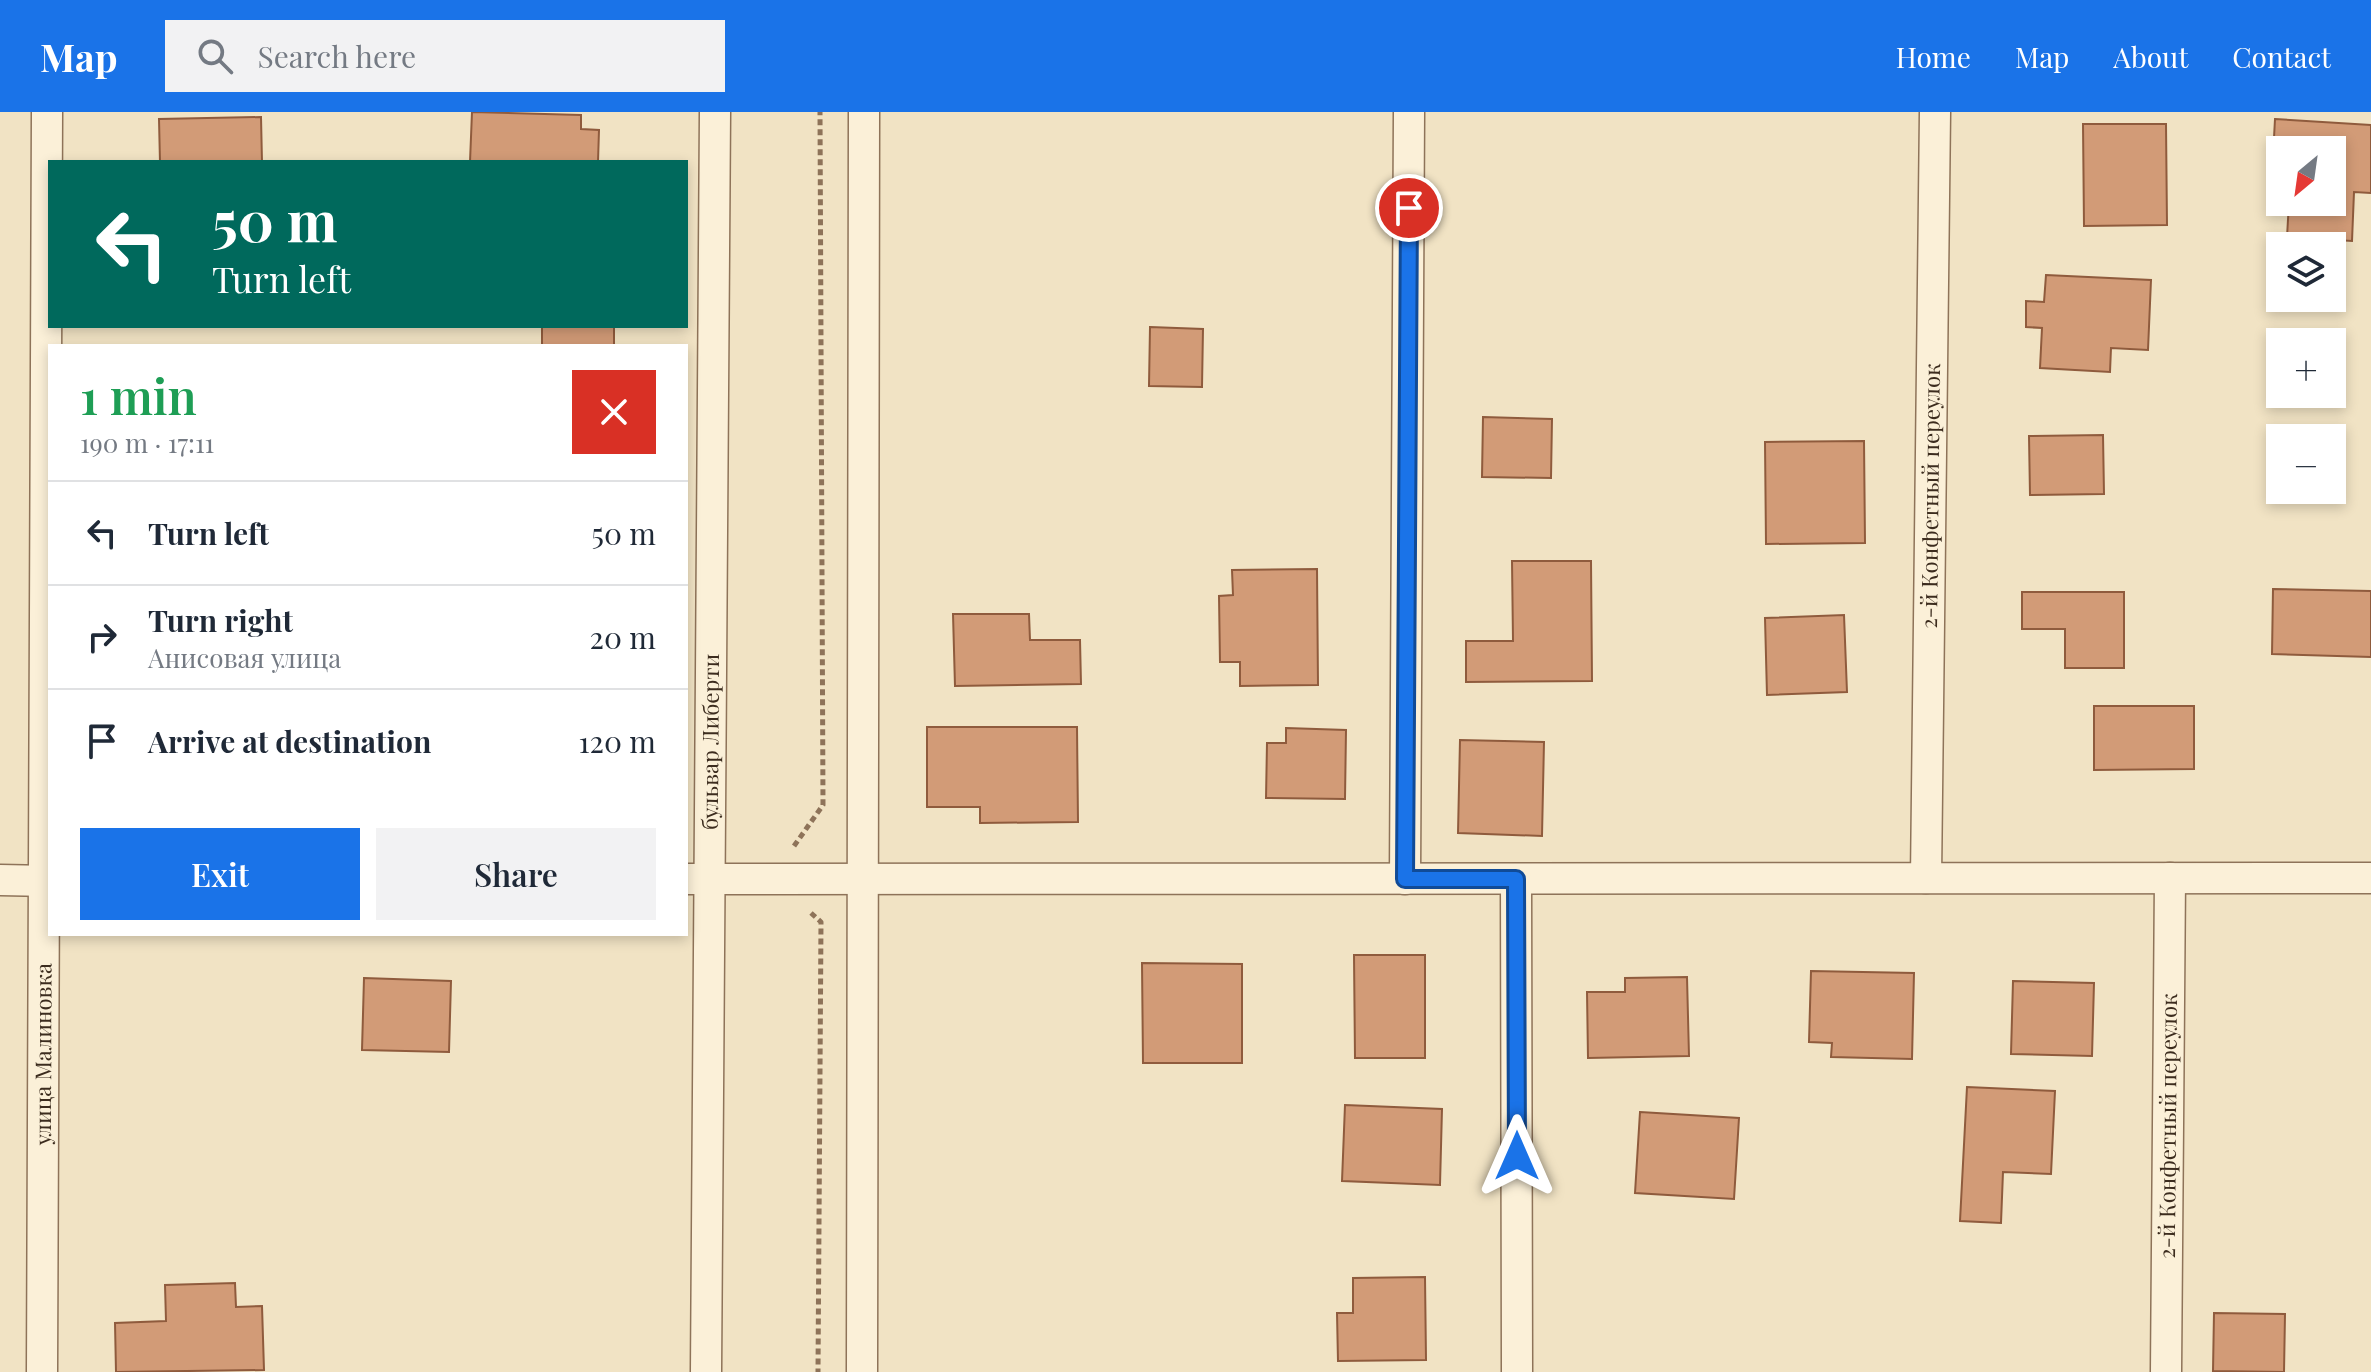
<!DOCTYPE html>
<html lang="en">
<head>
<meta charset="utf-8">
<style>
  body { margin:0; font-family:"Playfair Display",serif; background:#f2f2f3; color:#1f2937; height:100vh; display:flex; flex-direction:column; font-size:30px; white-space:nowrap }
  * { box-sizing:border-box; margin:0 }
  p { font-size:26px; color:#747a83 }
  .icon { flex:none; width:44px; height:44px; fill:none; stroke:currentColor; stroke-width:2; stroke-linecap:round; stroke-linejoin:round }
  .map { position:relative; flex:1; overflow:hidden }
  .drawer { position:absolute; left:48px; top:232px; width:640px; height:592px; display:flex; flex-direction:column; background:#fff; border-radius:0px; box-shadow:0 4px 12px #0003 }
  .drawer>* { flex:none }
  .guide { position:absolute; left:48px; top:48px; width:640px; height:168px; border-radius:0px; box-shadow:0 4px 12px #0003; background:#00695c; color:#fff; overflow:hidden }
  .needle { width:52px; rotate:209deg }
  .fabs { position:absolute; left:2266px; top:24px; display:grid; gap:16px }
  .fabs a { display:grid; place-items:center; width:80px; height:80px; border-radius:0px; background:#fff; box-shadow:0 4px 12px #0003; font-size:40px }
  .pin { position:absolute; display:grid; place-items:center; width:68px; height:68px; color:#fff; margin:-34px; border:4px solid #fff; border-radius:50%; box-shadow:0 2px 8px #0007 }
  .me { position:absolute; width:88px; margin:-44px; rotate:0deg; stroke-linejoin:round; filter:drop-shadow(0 0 6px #0008) }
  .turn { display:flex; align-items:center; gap:28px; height:168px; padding:0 32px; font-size:36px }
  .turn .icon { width:104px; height:104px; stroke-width:2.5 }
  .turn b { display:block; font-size:56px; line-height:68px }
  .round { display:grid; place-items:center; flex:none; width:84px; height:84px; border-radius:0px; background:#f2f2f3 }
  .summary { display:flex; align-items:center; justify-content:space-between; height:136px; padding:0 32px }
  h1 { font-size:48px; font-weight:600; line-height:60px; color:#1e9e55 }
  .cta { display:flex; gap:16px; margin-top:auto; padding:16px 32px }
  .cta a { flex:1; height:92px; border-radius:0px; background:#1a73e8; color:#fff; font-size:32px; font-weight:600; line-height:92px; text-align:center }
  .cta a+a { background:#f2f2f3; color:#1f2937 }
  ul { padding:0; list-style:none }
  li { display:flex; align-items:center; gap:24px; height:104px; padding:0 32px; border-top:2px solid #e0e1e3 }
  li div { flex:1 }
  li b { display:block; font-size:30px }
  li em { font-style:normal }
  header { display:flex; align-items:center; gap:48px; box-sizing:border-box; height:112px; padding:0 40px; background:#1a73e8; color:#fff }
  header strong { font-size:38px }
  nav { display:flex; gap:44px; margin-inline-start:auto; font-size:28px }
  .search { width:560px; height:72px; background:#f2f2f3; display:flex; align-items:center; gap:20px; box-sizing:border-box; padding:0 28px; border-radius:0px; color:#747a83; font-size:30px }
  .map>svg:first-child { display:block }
</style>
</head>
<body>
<header>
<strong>Map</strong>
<div class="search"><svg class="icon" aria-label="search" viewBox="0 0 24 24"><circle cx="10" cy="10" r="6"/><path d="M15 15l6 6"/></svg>Search here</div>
<nav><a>Home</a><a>Map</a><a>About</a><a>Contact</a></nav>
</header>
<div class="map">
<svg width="2371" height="1260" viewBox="0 0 2371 1260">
  <rect width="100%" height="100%" fill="#f1e3c4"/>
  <g fill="#d29b77" stroke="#8f5b3d" stroke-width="2">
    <path d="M 472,0 L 581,3 L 581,17 L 599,18 L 598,50 L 470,50 Z"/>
    <path d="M 261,5 L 262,50 L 160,50 L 159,7 Z"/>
    <path d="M 2275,7 L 2371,13 L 2371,81 L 2354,80 L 2352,129 L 2287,125 L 2289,90 L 2332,90 L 2332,38 L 2280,38 L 2280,64 L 2272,63 Z"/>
    <path d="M 2083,12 L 2166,12 L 2167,113 L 2084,114 Z"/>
    <path d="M 2046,163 L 2151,168 L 2148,238 L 2111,236 L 2110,260 L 2040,256 L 2042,216 L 2026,215 L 2026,189 L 2044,190 Z"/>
    <rect x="542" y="214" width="72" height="20"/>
    <path d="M 1150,215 L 1203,217 L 1202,275 L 1149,274 Z"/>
    <path d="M 1483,305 L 1552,307 L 1551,366 L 1482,365 Z"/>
    <path d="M 2103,323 L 2104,382 L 2030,383 L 2029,324 Z"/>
    <path d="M 1864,329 L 1865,431 L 1766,432 L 1765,330 Z"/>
    <path d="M 1512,449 L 1591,449 L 1592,569 L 1466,570 L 1466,529 L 1513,529 Z"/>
    <path d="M 1317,457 L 1318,573 L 1240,574 L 1240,550 L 1220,550 L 1219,484 L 1233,483 L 1232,458 Z"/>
    <path d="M 2273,477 L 2371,479 L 2371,545 L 2272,542 Z"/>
    <path d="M 2022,480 L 2124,480 L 2124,556 L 2065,556 L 2065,517 L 2022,517 Z"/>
    <path d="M 953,502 L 1029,502 L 1030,528 L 1080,528 L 1081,572 L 955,574 Z"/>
    <path d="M 1844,503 L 1847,580 L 1767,583 L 1765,506 Z"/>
    <path d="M 2094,594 L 2194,594 L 2194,657 L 2094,658 Z"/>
    <path d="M 927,615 L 1077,615 L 1078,710 L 980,711 L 980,695 L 927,695 Z"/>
    <path d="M 1286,616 L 1346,618 L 1345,687 L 1266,686 L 1267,631 L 1286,631 Z"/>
    <path d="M 1460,628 L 1544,630 L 1542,724 L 1458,721 Z"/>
    <path d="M 1354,843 L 1425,843 L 1425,946 L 1355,946 Z"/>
    <path d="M 1142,851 L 1242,852 L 1242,951 L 1143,951 Z"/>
    <path d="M 1811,859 L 1914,861 L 1912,947 L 1831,945 L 1832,931 L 1809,930 Z"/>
    <path d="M 1687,865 L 1689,944 L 1588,946 L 1587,880 L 1625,880 L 1625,866 Z"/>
    <path d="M 364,866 L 451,869 L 449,940 L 362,938 Z"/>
    <path d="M 2013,869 L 2094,871 L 2092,944 L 2011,942 Z"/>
    <path d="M 1967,975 L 2055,979 L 2051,1062 L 2003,1060 L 2001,1111 L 1960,1109 Z"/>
    <path d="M 1345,993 L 1442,997 L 1440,1073 L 1342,1069 Z"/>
    <path d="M 1640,1000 L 1739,1006 L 1734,1087 L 1635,1081 Z"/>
    <path d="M 1425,1165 L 1426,1248 L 1338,1249 L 1337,1201 L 1353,1201 L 1353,1166 Z"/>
    <path d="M 235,1171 L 236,1195 L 262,1194 L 264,1258 L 116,1260 L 115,1211 L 166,1209 L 165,1173 Z"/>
    <path d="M 2214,1201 L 2285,1202 L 2284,1260 L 2213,1259 Z"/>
  </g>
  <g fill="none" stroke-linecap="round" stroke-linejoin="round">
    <g stroke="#8e7359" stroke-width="33">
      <g id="street">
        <path id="s1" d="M 1926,766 L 1935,0"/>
        <path d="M 686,767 L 2371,766"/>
        <path d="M 1405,767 L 1409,0"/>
        <path d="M 1516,767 L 1517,1260"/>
        <path d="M 0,768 L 50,769"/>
        <path id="s2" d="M 42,1260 L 47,0"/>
        <path id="s3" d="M 706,1260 L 715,0"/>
        <path d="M 862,1260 L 864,0"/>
        <path id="s4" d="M 2166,1260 L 2170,766"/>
      </g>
    </g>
    <g stroke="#8e7359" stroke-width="5" stroke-dasharray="6 4" stroke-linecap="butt">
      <path d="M 794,734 L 823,693 L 820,0"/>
      <path d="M 811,801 L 821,810 L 818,1260"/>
    </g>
    <use href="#street" stroke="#fbf0d8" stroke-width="30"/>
  </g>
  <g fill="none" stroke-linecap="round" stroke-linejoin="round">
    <g stroke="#114b97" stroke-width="20">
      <path id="route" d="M 1409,96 L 1405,767 L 1516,767 L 1517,1044"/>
    </g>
    <use href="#route" stroke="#1a73e8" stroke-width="14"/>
  </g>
  <g text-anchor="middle" stroke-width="8" stroke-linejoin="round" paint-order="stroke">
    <g font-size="22" fill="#3c2c1e" stroke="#f8edd4">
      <text dy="8" stroke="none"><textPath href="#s1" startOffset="382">2-й Конфетный переулок</textPath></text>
      <text dy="8" stroke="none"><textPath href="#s3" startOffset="630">бульвар Либерти</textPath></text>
      <text dy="8" stroke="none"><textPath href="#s2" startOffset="318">улица Малиновка</textPath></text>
      <text dy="8" stroke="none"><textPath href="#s4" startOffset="246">2-й Конфетный переулок</textPath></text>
    </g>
  </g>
</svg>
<div class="fabs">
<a><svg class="needle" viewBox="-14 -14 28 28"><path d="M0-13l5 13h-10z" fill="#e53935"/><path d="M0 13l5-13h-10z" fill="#747a83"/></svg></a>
<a><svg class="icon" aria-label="layers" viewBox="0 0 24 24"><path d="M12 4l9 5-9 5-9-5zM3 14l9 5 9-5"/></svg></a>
<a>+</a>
<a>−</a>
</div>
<div class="pin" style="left:1409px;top:96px;background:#d93025"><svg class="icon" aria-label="arrive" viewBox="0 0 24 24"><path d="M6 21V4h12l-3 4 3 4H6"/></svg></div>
<svg class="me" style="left:1517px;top:1044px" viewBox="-20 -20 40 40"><path d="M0-17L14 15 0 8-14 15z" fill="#1a73e8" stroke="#fff" stroke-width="4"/></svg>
<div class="guide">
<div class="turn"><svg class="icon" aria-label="left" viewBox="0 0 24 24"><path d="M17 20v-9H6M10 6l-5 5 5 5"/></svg><div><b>50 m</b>Turn left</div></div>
</div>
<section class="drawer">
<div class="summary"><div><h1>1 min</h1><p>190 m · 17:11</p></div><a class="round" style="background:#d93025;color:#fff"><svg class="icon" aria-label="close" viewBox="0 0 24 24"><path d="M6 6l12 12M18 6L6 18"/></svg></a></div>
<ul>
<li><svg class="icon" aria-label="left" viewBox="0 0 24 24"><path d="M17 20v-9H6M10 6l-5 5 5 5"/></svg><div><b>Turn left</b></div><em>50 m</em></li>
<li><svg class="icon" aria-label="right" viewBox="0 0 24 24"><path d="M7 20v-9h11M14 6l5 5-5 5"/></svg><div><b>Turn right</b><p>Анисовая улица</p></div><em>20 m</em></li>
<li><svg class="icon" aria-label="arrive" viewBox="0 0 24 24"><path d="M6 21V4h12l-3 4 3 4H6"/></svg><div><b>Arrive at destination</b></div><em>120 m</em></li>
</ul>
<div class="cta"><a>Exit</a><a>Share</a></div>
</section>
</div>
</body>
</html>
